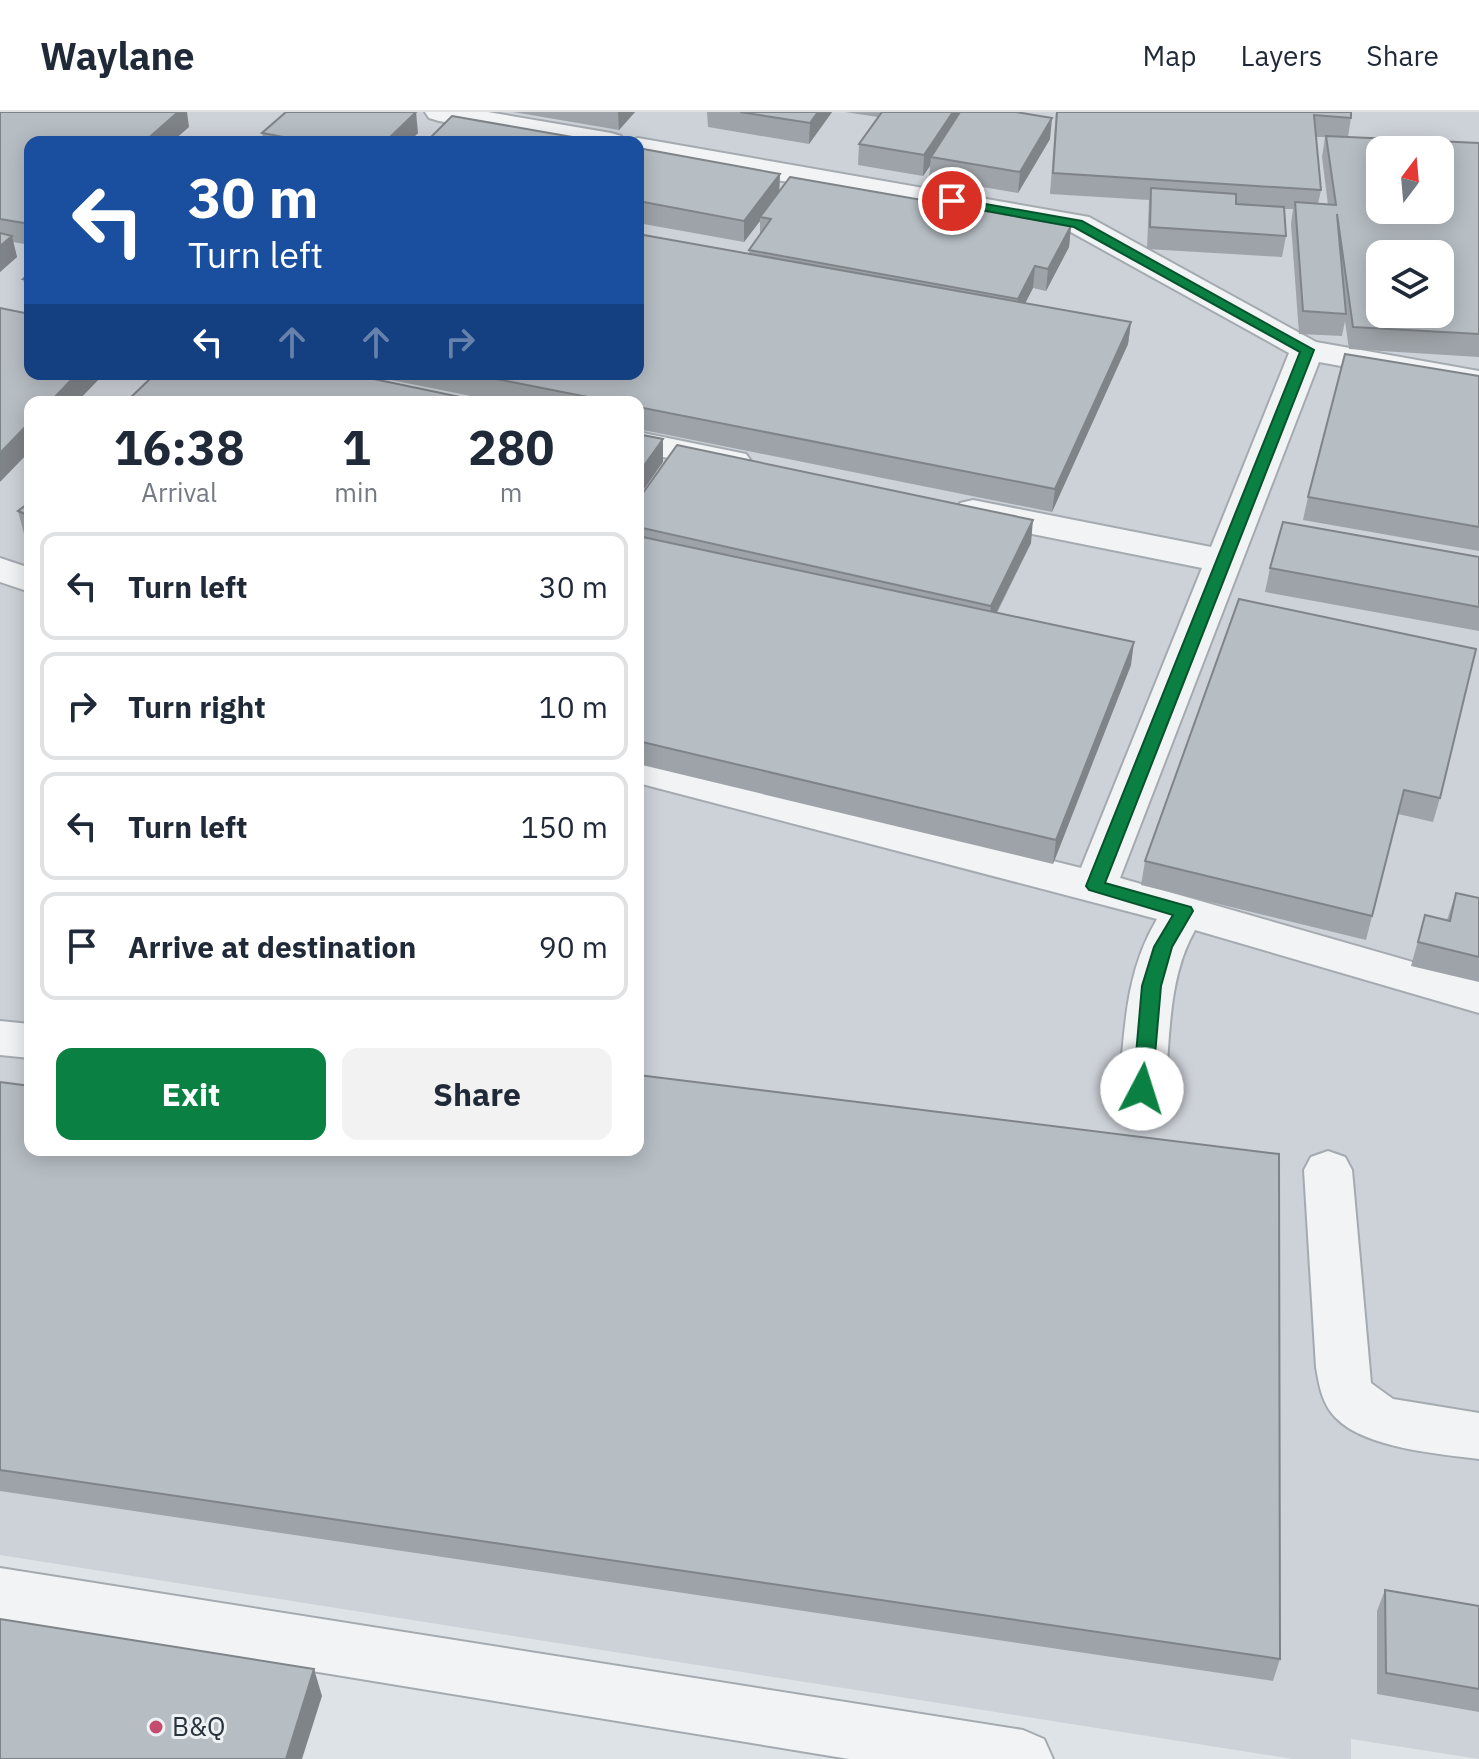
<!DOCTYPE html>
<html lang="en">
<head>
<meta charset="utf-8">
<style>
  body { margin:0; font-family:"IBM Plex Sans",sans-serif; background:#f2f2f3; color:#1f2937; height:100vh; display:flex; flex-direction:column; font-size:30px; white-space:nowrap }
  * { box-sizing:border-box; margin:0 }
  p { font-size:26px; color:#747a83 }
  .icon { flex:none; width:44px; height:44px; fill:none; stroke:currentColor; stroke-width:2; stroke-linecap:round; stroke-linejoin:round }
  .map { position:relative; flex:1; overflow:hidden }
  .side { position:absolute; left:24px; top:284px; width:620px; height:760px; display:flex; flex-direction:column; background:#fff; border-radius:16px; box-shadow:0 4px 20px #0003 }
  .side>* { flex:none }
  .guide { position:absolute; left:24px; top:24px; width:620px; height:244px; border-radius:16px; box-shadow:0 4px 20px #0003; background:#1a4fa0; color:#fff; overflow:hidden }
  .needle { width:52px; rotate:16deg }
  .tools { position:absolute; left:1366px; top:24px; display:grid; gap:16px }
  .tools a { display:grid; place-items:center; width:88px; height:88px; border-radius:16px; background:#fff; box-shadow:0 4px 20px #0003; font-size:40px }
  .pin { position:absolute; display:grid; place-items:center; width:68px; height:68px; color:#fff; margin:-34px; border:4px solid #fff; border-radius:50%; box-shadow:0 2px 8px #0007 }
  .me { position:absolute; width:88px; margin:-44px; rotate:5deg; stroke-linejoin:round; filter:drop-shadow(0 0 6px #0008) }
  .turn { display:flex; align-items:center; gap:28px; height:168px; padding:0 32px; font-size:36px }
  .turn .icon { width:104px; height:104px; stroke-width:2.5 }
  .turn b { display:block; font-size:56px; line-height:68px }
  .lanes { display:flex; align-items:center; height:76px; padding:0 32px; background:#0003; justify-content:center; gap:40px; direction:ltr }
  .lanes .off { opacity:.35 }
  .eta { display:flex; justify-content:space-evenly; align-items:center; height:136px; text-align:center }
  .eta b { font-size:48px; font-weight:800; line-height:56px }
  .button { display:flex; gap:16px; margin-top:auto; padding:16px 32px }
  .button a { flex:1; height:92px; border-radius:16px; background:#0b8043; color:#fff; font-size:32px; font-weight:800; line-height:92px; text-align:center }
  .button a+a { background:#f2f2f3; color:#1f2937 }
  ul { padding:0; list-style:none }
  li { display:flex; align-items:center; gap:24px; height:108px; margin:0 16px 12px; padding:0 16px; border:4px solid #e0e1e3; border-radius:16px }
  li div { flex:1 }
  li b { display:block; font-size:30px }
  li em { font-style:normal }
  header { display:flex; align-items:center; gap:48px; box-sizing:border-box; height:112px; padding:0 40px; background:#fff; border-bottom:2px solid #e0e1e3 }
  header strong { font-size:38px }
  nav { display:flex; gap:44px; margin-inline-start:auto; font-size:28px }
  .map>svg:first-child { display:block }
</style>
</head>
<body>
<header>
<strong>Waylane</strong>
<nav><a>Map</a><a>Layers</a><a>Share</a></nav>
</header>
<div class="map">
<svg width="1479" height="1647" viewBox="0 0 1479 1647">
  <rect width="100%" height="100%" fill="#dee3e7"/>
  <path fill="#cdd2d8" fill-rule="evenodd" d="M 0,0 L 1479,0 L 1479,1647 L 1351,1627 L 1351,1647 L 1293,1647 L 0,1443 ZM 30,30 L 638,30 L 638,262 L 30,262 ZM 1380,38 L 1440,38 L 1440,98 L 1380,98 ZM 1380,142 L 1440,142 L 1440,202 L 1380,202 ZM 30,290 L 638,290 L 638,1038 L 30,1038 Z"/>
  <g fill="none" stroke-linecap="round" stroke-linejoin="round">
    <g stroke="#a4abb0" stroke-width="4">
      <g id="minor">
        <path d="M 425,0 L 488,0 L 611,21 L 621,24 L 625,30 L 562,30 L 439,9 L 429,6 Z"/>
        <path d="M 638,26 L 1089,105 L 1316,230 L 1479,259 L 1479,279 L 1319,250 L 1120,766 L 1479,869 L 1479,901 L 1195,818 C 1168,865 1170,924 1165,977 L 1159,990 L 1142,995 L 1125,990 L 1119,977 C 1125,916 1125,861 1157,807 L 638,671 L 638,645 L 1081,756 L 1202,456 L 973,410 L 960,407 L 955,399 L 960,391 L 973,388 L 1211,435 L 1289,241 L 1069,119 L 638,44 L 638,30 L 627,30 Z"/>
        <path d="M 638,320 L 746,342 L 751,349 L 746,356 L 734,359 L 638,340 Z"/>
        <path d="M 0,446 L 30,456 L 30,480 L 0,470 Z"/>
        <path d="M 0,909 L 30,912 L 30,946 L 0,943 Z"/>
        <path d="M 1328,1039 L 1345,1045 L 1352,1058 L 1371,1271 L 1393,1287 L 1479,1301 L 1479,1347 C 1439,1342 1365,1336 1336,1306 C 1322,1292 1319,1273 1316,1255 L 1304,1058 L 1311,1045 Z"/>
        <path d="M 0,1456 L 1023,1618 L 1044,1627 L 1053,1647 L 849,1647 L 0,1508 Z"/>
      </g>
    </g>
    <use href="#minor" fill="#f1f3f5" fill-rule="evenodd"/>
  </g>
  <g fill="#9da3a8" fill-rule="evenodd">
    <path d="M 0,0 L 189,15 L 30,30 L 30,133 L 13,130 L 17,145 L 0,160 Z"/>
    <path d="M 513,0 L 635,0 L 619,18 Z"/>
    <path d="M 707,0 L 832,0 L 809,32 L 708,15 Z"/>
    <path d="M 845,0 L 1016,0 L 1050,27 L 1018,81 L 929,66 L 930,54 L 923,64 L 858,53 L 859,32 L 878,5 Z"/>
    <path d="M 1056,0 L 1351,0 L 1351,6 L 1348,25 L 1479,31 L 1479,245 L 1349,237 L 1345,209 L 1342,224 L 1299,222 L 1291,112 L 1293,97 L 1284,97 L 1286,124 L 1282,145 L 1147,137 L 1149,88 L 1050,82 ZM 1316,25 L 1325,25 L 1322,45 L 1328,93 L 1318,92 L 1321,78 Z"/>
    <path d="M 262,21 L 418,21 L 409,30 L 264,30 Z"/>
    <path d="M 638,36 L 780,62 L 779,78 L 1071,114 L 1069,135 L 1046,179 L 1033,176 L 1025,191 L 1131,210 L 1128,232 L 1052,400 L 638,317 L 638,290 L 501,290 L 361,262 L 638,262 L 749,142 L 749,138 L 760,123 L 760,109 L 744,130 L 638,111 Z"/>
    <path d="M 30,161 L 30,189 L 28,189 L 23,167 Z"/>
    <path d="M 1479,264 L 1479,439 L 1303,408 L 1308,385 Z"/>
    <path d="M 638,388 L 1031,431 L 997,501 L 1131,553 L 1053,752 L 638,652 Z"/>
    <path d="M 30,390 L 30,424 L 24,422 L 18,399 Z"/>
    <path d="M 1479,445 L 1479,519 L 1265,480 L 1270,456 Z"/>
    <path d="M 1239,487 L 1440,686 L 1433,710 L 1398,702 L 1366,828 L 1141,773 L 1145,749 Z"/>
    <path d="M 1456,781 L 1479,786 L 1479,870 L 1411,854 L 1425,803 L 1447,808 Z"/>
    <path d="M 0,970 L 1280,1547 L 1273,1569 L 0,1379 Z"/>
    <path d="M 1385,1478 L 1479,1494 L 1479,1600 L 1377,1582 L 1377,1499 Z"/>
  </g>
  <g fill="#7f8488">
    <path d="M 178,0 L 187,0 L 189,15 L 172,30 L 144,30 Z"/>
    <path d="M 416,0 L 418,21 L 409,30 L 385,30 Z"/>
    <path d="M 618,0 L 635,0 L 619,18 Z"/>
    <path d="M 818,0 L 832,0 L 809,32 L 810,11 Z"/>
    <path d="M 953,0 L 965,0 L 931,45 L 930,54 L 923,64 L 924,43 Z"/>
    <path d="M 1052,6 L 1050,27 L 1018,81 L 1020,60 Z"/>
    <path d="M 780,62 L 779,83 L 760,105 L 760,109 L 744,130 L 744,109 Z"/>
    <path d="M 1071,114 L 1069,135 L 1046,179 L 1048,157 Z"/>
    <path d="M 12,124 L 17,145 L 0,160 L 0,134 Z"/>
    <path d="M 1035,154 L 1033,176 L 1016,209 L 1018,187 Z"/>
    <path d="M 1131,210 L 1128,232 L 1052,400 L 1055,377 Z"/>
    <path d="M 77,262 L 104,262 L 77,290 L 50,290 Z"/>
    <path d="M 30,310 L 30,339 L 0,370 L 0,341 Z"/>
    <path d="M 663,327 L 663,350 L 638,386 L 638,362 Z"/>
    <path d="M 1033,408 L 1031,431 L 988,517 L 991,494 Z"/>
    <path d="M 1134,530 L 1131,553 L 1053,752 L 1056,728 Z"/>
    <path d="M 314,1557 L 322,1584 L 302,1647 L 286,1647 Z"/>
  </g>
  <g fill="#b6bdc3" stroke="#7f8488" stroke-width="2" fill-rule="evenodd">
    <path d="M 0,0 L 178,0 L 144,30 L 30,30 L 30,112 L 0,107 Z"/>
    <path d="M 286,0 L 416,0 L 385,30 L 310,30 L 262,21 Z"/>
    <path d="M 740,0 L 818,0 L 810,11 Z"/>
    <path d="M 882,0 L 953,0 L 924,43 L 859,32 Z"/>
    <path d="M 960,0 L 1016,0 L 1052,6 L 1020,60 L 931,45 Z"/>
    <path d="M 1057,0 L 1351,0 L 1351,6 L 1314,3 L 1321,78 L 1053,61 Z"/>
    <path d="M 452,4 L 601,30 L 426,30 Z"/>
    <path d="M 1326,24 L 1479,31 L 1479,222 L 1353,215 L 1337,102 L 1346,202 L 1303,199 L 1295,90 L 1336,93 ZM 1380,38 L 1440,38 L 1440,98 L 1380,98 ZM 1380,142 L 1440,142 L 1440,202 L 1380,202 Z"/>
    <path d="M 638,36 L 780,62 L 744,109 L 638,89 Z"/>
    <path d="M 790,65 L 1071,114 L 1048,157 L 1035,154 L 1018,187 L 749,138 L 771,107 L 760,105 Z"/>
    <path d="M 1151,76 L 1236,82 L 1236,92 L 1284,95 L 1286,124 L 1150,115 Z"/>
    <path d="M 0,121 L 12,124 L 0,134 Z"/>
    <path d="M 638,122 L 1131,210 L 1055,377 L 638,295 L 638,290 L 613,290 L 471,262 L 638,262 Z"/>
    <path d="M 30,161 L 30,168 L 23,167 Z"/>
    <path d="M 0,196 L 30,202 L 30,262 L 77,262 L 50,290 L 30,290 L 30,310 L 0,341 Z"/>
    <path d="M 1345,242 L 1479,264 L 1479,415 L 1308,385 Z"/>
    <path d="M 155,262 L 350,262 L 484,290 L 126,290 Z"/>
    <path d="M 638,322 L 663,327 L 638,362 Z"/>
    <path d="M 677,333 L 1033,408 L 991,494 L 638,415 L 638,388 Z"/>
    <path d="M 30,390 L 30,404 L 18,399 Z"/>
    <path d="M 1283,410 L 1479,445 L 1479,495 L 1270,456 Z"/>
    <path d="M 638,424 L 1134,530 L 1056,728 L 638,629 Z"/>
    <path d="M 1239,487 L 1476,537 L 1440,686 L 1404,678 L 1372,804 L 1145,749 Z"/>
    <path d="M 1456,781 L 1479,786 L 1479,845 L 1418,830 L 1425,803 L 1450,809 Z"/>
    <path d="M 638,963 L 1279,1042 L 1280,1547 L 0,1358 L 0,970 L 30,974 L 30,1038 L 638,1038 Z"/>
    <path d="M 1385,1478 L 1479,1494 L 1479,1577 L 1386,1561 Z"/>
    <path d="M 0,1507 L 314,1557 L 286,1647 L 0,1647 Z"/>
  </g>
  <path fill="#0b8043" stroke="#07532c" stroke-width="2" d="M 952,86 L 1082,109 L 1314,238 L 1105,771 L 1191,795 L 1193,799 L 1172,835 L 1161,874 L 1152,977 L 1149,982 L 1136,982 L 1133,977 L 1142,874 L 1154,835 L 1173,803 L 1089,778 L 1086,774 L 1300,240 L 1074,115 L 948,92 L 948,87 Z"/>
  <circle fill="#c34c6f" stroke="#eef2f5" stroke-width="3" cx="156" cy="1615" r="8"/>
  <g text-anchor="middle" stroke-width="6" stroke-linejoin="round" paint-order="stroke">
    <g font-size="26" fill="#29333c" stroke="#eef2f5" text-anchor="start">
      <text x="172" y="1624">B&amp;Q</text>
    </g>
  </g>
</svg>
<div class="tools">
<a><svg class="needle" viewBox="-14 -14 28 28"><path d="M0-13l5 13h-10z" fill="#e53935"/><path d="M0 13l5-13h-10z" fill="#747a83"/></svg></a>
<a><svg class="icon" aria-label="layers" viewBox="0 0 24 24"><path d="M12 4l9 5-9 5-9-5zM3 14l9 5 9-5"/></svg></a>
</div>
<div class="pin" style="left:952px;top:89px;background:#d93025"><svg class="icon" aria-label="arrive" viewBox="0 0 24 24"><path d="M6 21V4h12l-3 4 3 4H6"/></svg></div>
<svg class="me" style="left:1142px;top:977px" viewBox="-20 -20 40 40"><circle r="19" fill="#fff"/><path d="M0-13L10 11 0 6-10 11z" fill="#0b8043"/></svg>
<div class="guide">
<div class="turn"><svg class="icon" aria-label="left" viewBox="0 0 24 24"><path d="M17 20v-9H6M10 6l-5 5 5 5"/></svg><div><b>30 m</b>Turn left</div></div>
<div class="lanes"><svg class="icon" aria-label="left" viewBox="0 0 24 24"><path d="M17 20v-9H6M10 6l-5 5 5 5"/></svg><svg class="icon off" aria-label="ahead" viewBox="0 0 24 24"><path d="M12 20V5M6 11l6-6 6 6"/></svg><svg class="icon off" aria-label="ahead" viewBox="0 0 24 24"><path d="M12 20V5M6 11l6-6 6 6"/></svg><svg class="icon off" aria-label="right" viewBox="0 0 24 24"><path d="M7 20v-9h11M14 6l5 5-5 5"/></svg></div>
</div>
<section class="side">
<div class="eta">
<div><b>16:38</b><p>Arrival</p></div>
<div><b>1</b><p>min</p></div>
<div><b>280</b><p>m</p></div>
</div>
<ul>
<li><svg class="icon" aria-label="left" viewBox="0 0 24 24"><path d="M17 20v-9H6M10 6l-5 5 5 5"/></svg><div><b>Turn left</b></div><em>30 m</em></li>
<li><svg class="icon" aria-label="right" viewBox="0 0 24 24"><path d="M7 20v-9h11M14 6l5 5-5 5"/></svg><div><b>Turn right</b></div><em>10 m</em></li>
<li><svg class="icon" aria-label="left" viewBox="0 0 24 24"><path d="M17 20v-9H6M10 6l-5 5 5 5"/></svg><div><b>Turn left</b></div><em>150 m</em></li>
<li><svg class="icon" aria-label="arrive" viewBox="0 0 24 24"><path d="M6 21V4h12l-3 4 3 4H6"/></svg><div><b>Arrive at destination</b></div><em>90 m</em></li>
</ul>
<div class="button"><a>Exit</a><a>Share</a></div>
</section>
</div>
</body>
</html>
